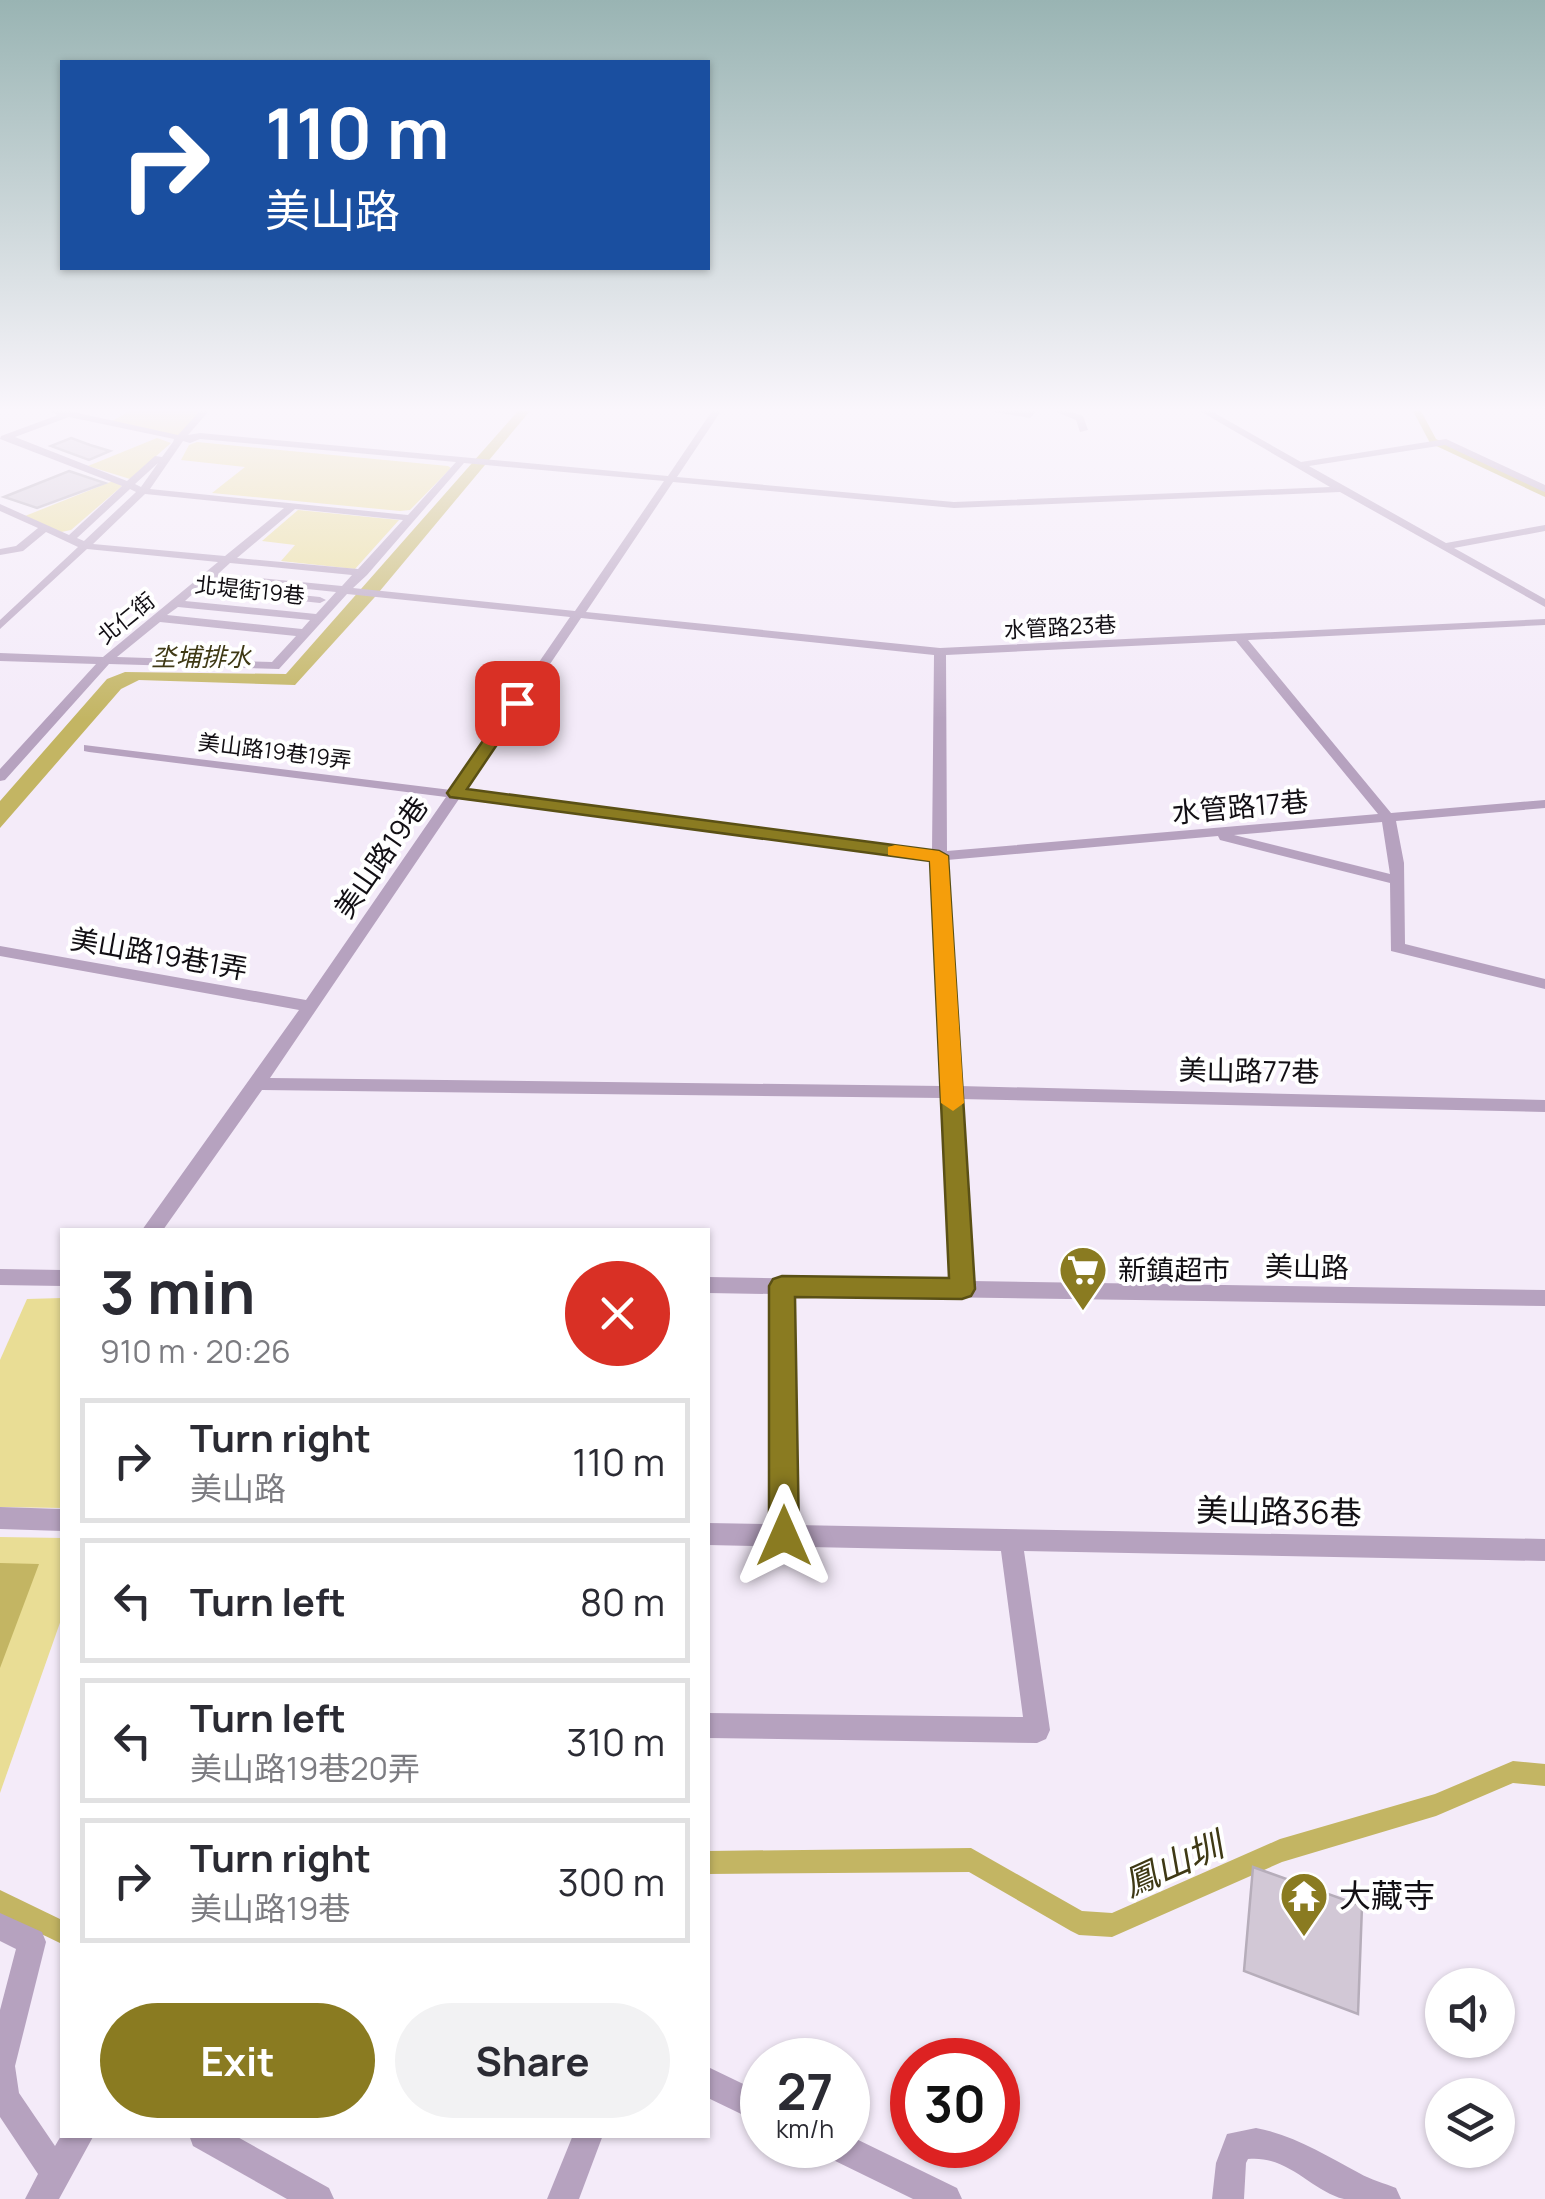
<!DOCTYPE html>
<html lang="en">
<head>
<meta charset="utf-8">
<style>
  body { margin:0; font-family:Manrope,"Noto Sans TC",sans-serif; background:#f2f2f3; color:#2b2b33; height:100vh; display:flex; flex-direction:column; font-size:38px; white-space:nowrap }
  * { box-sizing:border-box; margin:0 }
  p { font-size:32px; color:#7c7c81 }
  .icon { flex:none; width:55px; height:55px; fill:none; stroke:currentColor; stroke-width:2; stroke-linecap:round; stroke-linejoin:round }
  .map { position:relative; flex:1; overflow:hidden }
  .sheet { position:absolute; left:60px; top:1228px; width:650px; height:910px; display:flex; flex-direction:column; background:#fff; border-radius:0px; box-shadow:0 2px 8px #0004 }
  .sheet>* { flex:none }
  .top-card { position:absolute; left:60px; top:60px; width:650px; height:210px; border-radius:0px; box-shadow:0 2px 8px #0004; background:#1a4fa0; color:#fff; overflow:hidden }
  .buttons { position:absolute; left:1425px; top:1968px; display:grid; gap:20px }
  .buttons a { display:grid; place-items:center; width:90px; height:90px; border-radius:50%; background:#fff; box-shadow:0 2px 8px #0004; font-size:50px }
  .speed { position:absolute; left:740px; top:2038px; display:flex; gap:20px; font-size:50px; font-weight:700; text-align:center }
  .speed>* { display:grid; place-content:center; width:130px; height:130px; border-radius:50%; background:#fff; box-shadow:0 2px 8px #0004; line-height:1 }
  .speed small { font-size:25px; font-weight:400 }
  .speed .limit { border:15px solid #d22; background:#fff; color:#111 }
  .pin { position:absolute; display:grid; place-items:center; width:85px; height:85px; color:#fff; margin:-42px; border-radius:20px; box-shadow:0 5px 15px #0006 }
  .me { position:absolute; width:110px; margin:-55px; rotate:0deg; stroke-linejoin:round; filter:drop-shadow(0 0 8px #0008) }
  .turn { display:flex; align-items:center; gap:35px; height:210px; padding:0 40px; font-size:45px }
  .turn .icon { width:130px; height:130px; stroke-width:2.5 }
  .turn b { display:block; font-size:70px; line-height:85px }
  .round { display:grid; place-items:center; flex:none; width:105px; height:105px; border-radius:52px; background:#f2f2f3 }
  .summary { display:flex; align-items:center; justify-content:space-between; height:170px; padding:0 40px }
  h1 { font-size:60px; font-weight:700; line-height:75px }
  .action { display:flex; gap:20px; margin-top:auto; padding:20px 40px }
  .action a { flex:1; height:115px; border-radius:60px; background:#8a7b21; color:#fff; font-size:40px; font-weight:700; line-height:115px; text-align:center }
  .action a+a { background:#f2f2f3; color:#2b2b33 }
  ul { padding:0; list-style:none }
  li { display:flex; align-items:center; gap:30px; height:125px; margin:0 20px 15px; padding:0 20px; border:5px solid #e1e1e2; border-radius:0px }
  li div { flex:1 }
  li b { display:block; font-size:38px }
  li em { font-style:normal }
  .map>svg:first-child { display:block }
</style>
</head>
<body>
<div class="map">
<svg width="1545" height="2199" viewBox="0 0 1545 2199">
  <rect width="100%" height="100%" fill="#f4ebf9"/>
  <g fill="#e9dd95">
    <path d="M 130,411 L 202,411 L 178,436 L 112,421 Z"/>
    <path d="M 157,438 L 171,443 L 130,479 L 88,466 Z"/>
    <path d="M 197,442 L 448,466 L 451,468 L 410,510 L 400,511 L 212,493 L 245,467 L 181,460 L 189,445 Z"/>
    <path d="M 113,481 L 122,486 L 71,530 L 61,532 L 25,516 Z"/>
    <path d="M 298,510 L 399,520 L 355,569 L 281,561 L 295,545 L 262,541 Z"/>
    <path d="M 62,1298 L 62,1508 L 0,1507 L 0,1360 L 27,1299 Z"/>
    <path d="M 0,1537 L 62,1538 L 62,1617 L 0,1793 Z"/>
  </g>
  <g fill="#c3b563">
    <path d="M 518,411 L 530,411 L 374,598 L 295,685 L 139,680 L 121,689 L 0,828 L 0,801 L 107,679 L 125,672 L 286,674 Z"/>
    <path d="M 0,1563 L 39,1564 L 0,1668 Z"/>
  </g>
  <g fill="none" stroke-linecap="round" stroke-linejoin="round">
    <g fill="#c3b563" fill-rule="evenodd">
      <path d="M 1413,411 L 1421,411 L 1436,439 L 1545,491 L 1545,497 L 1430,443 Z"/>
      <path d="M 1513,1761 L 1545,1764 L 1545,1786 L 1513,1783 L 1436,1816 L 1282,1862 L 1112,1937 L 1079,1935 L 1071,1931 L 969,1872 L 708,1874 L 708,1851 L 971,1848 L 1082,1911 L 1112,1913 L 1280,1839 L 1435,1794 Z"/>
      <path d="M 0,1890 L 62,1920 L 62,1944 L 0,1914 Z"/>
    </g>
  </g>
  <g fill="#d2c8d6" stroke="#b6adba" stroke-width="2.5">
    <path d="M 71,438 L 90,445 L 110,451 L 89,460 L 51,446 Z"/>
    <path d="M 69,471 L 105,483 L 37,508 L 4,497 Z"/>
    <path d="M 1253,1867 L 1362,1906 L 1358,2014 L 1244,1971 Z"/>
  </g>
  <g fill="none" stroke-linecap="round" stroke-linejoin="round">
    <g fill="#b6a2bf" fill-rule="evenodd">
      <path d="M 49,411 L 69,411 L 178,435 L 200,411 L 209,411 L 188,435 L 200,433 L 668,476 L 712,411 L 721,411 L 677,477 L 954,502 L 1330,487 L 1200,411 L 1211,411 L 1301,462 L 1446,439 L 1545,485 L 1545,492 L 1542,491 L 1445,445 L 1309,466 L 1446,543 L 1545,525 L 1545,531 L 1454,548 L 1545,599 L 1545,607 L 1340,492 L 954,508 L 673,482 L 586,612 L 940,648 L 1545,619 L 1545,625 L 1248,640 L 1391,813 L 1545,800 L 1545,808 L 1396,821 L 1404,863 L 1405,944 L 1545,979 L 1545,989 L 1391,951 L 1390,883 L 1220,840 L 1218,836 L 947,860 L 959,1086 L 1545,1100 L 1545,1112 L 960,1099 L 971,1281 L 1545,1290 L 1545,1306 L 792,1295 L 795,1525 L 1545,1539 L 1545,1561 L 1024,1551 L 1050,1730 L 1046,1739 L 1037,1743 L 708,1738 L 708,1713 L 1023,1717 L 1001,1551 L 708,1545 L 708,1523 L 772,1524 L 772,1294 L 708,1293 L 708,1277 L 952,1281 L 942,1098 L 262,1090 L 163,1230 L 142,1230 L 299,1010 L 0,956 L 0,946 L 306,1000 L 446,797 L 89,752 L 84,751 L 84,745 L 451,790 L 570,617 L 347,594 L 279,669 L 109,664 L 5,780 L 0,781 L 0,769 L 96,664 L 0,661 L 0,653 L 103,657 L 218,562 L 87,549 L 0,629 L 0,620 L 78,547 L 46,532 L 23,551 L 0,555 L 0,549 L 16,546 L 38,528 L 0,511 L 0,504 L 69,535 L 122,486 L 0,439 L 1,436 L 58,415 ZM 69,417 L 174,439 L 173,442 L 162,457 L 155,456 L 127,481 L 15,437 ZM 200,439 L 456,462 L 408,515 L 150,489 L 183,441 L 190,443 ZM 158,463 L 141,487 L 135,484 ZM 464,463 L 664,481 L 575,611 L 353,588 L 367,575 ZM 130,489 L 136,492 L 84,541 L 77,538 ZM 145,494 L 284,508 L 225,556 L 93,544 ZM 295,509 L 403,520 L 358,569 L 237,558 ZM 230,563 L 352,575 L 342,586 L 218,574 ZM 211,579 L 336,592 L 316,614 L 185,601 L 197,590 L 320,603 L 326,600 L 320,597 L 204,585 ZM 178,607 L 310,620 L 302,629 L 167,615 ZM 581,618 L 934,655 L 932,851 L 464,792 ZM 160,622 L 296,636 L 272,662 L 117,657 ZM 1236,641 L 1378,814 L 947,851 L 946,655 ZM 459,799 L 932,860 L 942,1086 L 270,1078 ZM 1382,822 L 1390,874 L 1234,835 Z"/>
      <path d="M 989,411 L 1037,411 L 1030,418 Z"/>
      <path d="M 1054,411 L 1068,411 L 1083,416 L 1088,430 L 1080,432 L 1076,420 Z"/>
      <path d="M 0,1269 L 62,1270 L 62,1286 L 0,1285 Z"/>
      <path d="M 0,1507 L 62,1509 L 62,1531 L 0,1529 Z"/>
      <path d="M 0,1913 L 42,1932 L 46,1942 L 15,2066 L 19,2093 L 55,2146 L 62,2134 L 94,2135 L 59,2199 L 25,2199 L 38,2174 L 0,2117 L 0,2010 L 16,1949 L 0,1941 Z"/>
      <path d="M 708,2067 L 762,2093 L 762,2124 L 708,2098 Z"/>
      <path d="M 1256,2128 C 1294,2135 1325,2155 1359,2173 C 1371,2180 1384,2183 1396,2188 L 1401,2199 C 1383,2199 1360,2199 1344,2199 C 1311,2191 1289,2155 1248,2159 L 1246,2163 L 1244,2199 L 1212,2199 L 1216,2163 L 1227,2134 Z"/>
      <path d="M 189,2135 L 234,2135 L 329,2188 L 334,2199 L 287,2199 L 193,2146 Z"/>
      <path d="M 573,2135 L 603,2135 L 579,2199 L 547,2199 Z"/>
      <path d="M 848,2135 L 957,2188 L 962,2199 L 913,2199 L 825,2156 L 821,2145 L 848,2145 Z"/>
    </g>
  </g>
  <linearGradient id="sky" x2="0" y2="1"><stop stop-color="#99b4b3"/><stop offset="0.57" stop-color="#faf6fc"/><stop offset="1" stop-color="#faf6fc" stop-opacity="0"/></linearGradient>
  <rect width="1545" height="719" fill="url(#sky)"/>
  <path fill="#8a7b21" stroke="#5a5015" stroke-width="2.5" d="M 517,698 L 525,703 L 467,789 L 939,851 L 948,856 L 975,1289 L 971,1296 L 962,1299 L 795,1297 L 799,1536 L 794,1546 L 784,1550 L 773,1546 L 769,1536 L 769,1286 L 773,1279 L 782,1276 L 949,1278 L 930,861 L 450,797 L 447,793 L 511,700 Z"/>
  <path fill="#f59e0b" d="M 895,845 L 939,851 L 948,856 L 964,1103 L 953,1111 L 941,1103 L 930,861 L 888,855 L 888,847 Z"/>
  <defs>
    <g id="supermarket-pin" transform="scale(2.5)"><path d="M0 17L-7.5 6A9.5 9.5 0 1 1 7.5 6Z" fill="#8a7b21" stroke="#fff"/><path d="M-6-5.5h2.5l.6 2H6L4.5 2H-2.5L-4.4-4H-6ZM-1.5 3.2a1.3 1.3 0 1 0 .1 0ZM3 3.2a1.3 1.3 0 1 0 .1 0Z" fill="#fff"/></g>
    <g id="temple-pin" transform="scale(2.5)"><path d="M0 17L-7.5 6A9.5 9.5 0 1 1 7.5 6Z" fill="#8a7b21" stroke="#fff"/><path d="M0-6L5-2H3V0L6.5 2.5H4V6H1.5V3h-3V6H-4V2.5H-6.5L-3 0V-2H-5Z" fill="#fff"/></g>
  </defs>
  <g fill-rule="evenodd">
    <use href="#supermarket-pin" x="1083" y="1270"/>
    <use href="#temple-pin" x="1304" y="1896"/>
  </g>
  <g text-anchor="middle" stroke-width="8" stroke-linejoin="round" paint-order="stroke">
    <g font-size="22" fill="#120f14" stroke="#fff">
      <text transform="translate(250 590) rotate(6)" y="8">北堤街19巷</text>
      <text transform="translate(126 618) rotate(-39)" y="8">北仁街</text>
      <text transform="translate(1060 627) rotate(-3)" y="8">水管路23巷</text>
      <text transform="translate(275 751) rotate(7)" y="8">美山路19巷19弄</text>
    </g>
    <g font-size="25" font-style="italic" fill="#3f3915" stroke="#fff">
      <text x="201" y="666">坔埔排水</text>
    </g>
    <g font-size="28" fill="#120f14" stroke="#fff">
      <text transform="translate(1240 807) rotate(-5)" y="10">水管路17巷</text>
      <text transform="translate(381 857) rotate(-55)" y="10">美山路19巷</text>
      <text transform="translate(159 954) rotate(10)" y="10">美山路19巷1弄</text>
      <text transform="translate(1249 1071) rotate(1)" y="10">美山路77巷</text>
      <text transform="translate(1307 1267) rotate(1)" y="10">美山路</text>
    </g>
    <g font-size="28" fill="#120f14" stroke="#fff" text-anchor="start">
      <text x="1118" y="1280">新鎮超市</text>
    </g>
    <g font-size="32" fill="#120f14" stroke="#fff">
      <text transform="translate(1279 1512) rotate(1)" y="11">美山路36巷</text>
    </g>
    <g font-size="32" fill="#120f14" stroke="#fff" text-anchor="start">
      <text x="1339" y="1907">大藏寺</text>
    </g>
    <g font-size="35" font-style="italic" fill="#3f3915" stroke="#fff">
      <text transform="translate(1173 1865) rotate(-24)" y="12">鳳山圳</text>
    </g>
  </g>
</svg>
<div class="buttons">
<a><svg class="icon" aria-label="sound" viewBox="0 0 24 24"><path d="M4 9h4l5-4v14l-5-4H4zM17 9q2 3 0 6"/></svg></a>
<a><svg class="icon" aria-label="layers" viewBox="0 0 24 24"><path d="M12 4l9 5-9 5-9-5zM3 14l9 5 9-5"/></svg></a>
</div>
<div class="speed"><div>27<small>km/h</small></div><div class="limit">30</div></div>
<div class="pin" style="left:517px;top:703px;background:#d93025"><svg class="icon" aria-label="arrive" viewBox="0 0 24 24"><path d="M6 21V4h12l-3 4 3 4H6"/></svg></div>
<svg class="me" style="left:784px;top:1536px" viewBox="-20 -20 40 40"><path d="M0-17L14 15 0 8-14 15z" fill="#8a7b21" stroke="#fff" stroke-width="4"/></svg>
<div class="top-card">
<div class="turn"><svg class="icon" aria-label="right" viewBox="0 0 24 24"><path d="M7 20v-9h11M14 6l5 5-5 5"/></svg><div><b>110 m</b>美山路</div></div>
</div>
<section class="sheet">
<div class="summary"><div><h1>3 min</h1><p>910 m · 20:26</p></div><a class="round" style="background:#d93025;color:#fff"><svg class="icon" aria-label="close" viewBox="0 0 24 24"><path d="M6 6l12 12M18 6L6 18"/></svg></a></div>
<ul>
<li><svg class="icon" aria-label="right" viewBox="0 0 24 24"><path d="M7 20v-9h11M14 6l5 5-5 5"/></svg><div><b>Turn right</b><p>美山路</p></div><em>110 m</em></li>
<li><svg class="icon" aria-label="left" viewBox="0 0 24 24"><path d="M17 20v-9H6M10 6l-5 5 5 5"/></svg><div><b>Turn left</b></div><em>80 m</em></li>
<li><svg class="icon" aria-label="left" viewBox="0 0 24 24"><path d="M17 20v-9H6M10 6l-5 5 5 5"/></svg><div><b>Turn left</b><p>美山路19巷20弄</p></div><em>310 m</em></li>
<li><svg class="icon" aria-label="right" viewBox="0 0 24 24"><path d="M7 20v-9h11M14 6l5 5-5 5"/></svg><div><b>Turn right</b><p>美山路19巷</p></div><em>300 m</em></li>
</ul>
<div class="action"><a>Exit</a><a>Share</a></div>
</section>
</div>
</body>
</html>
